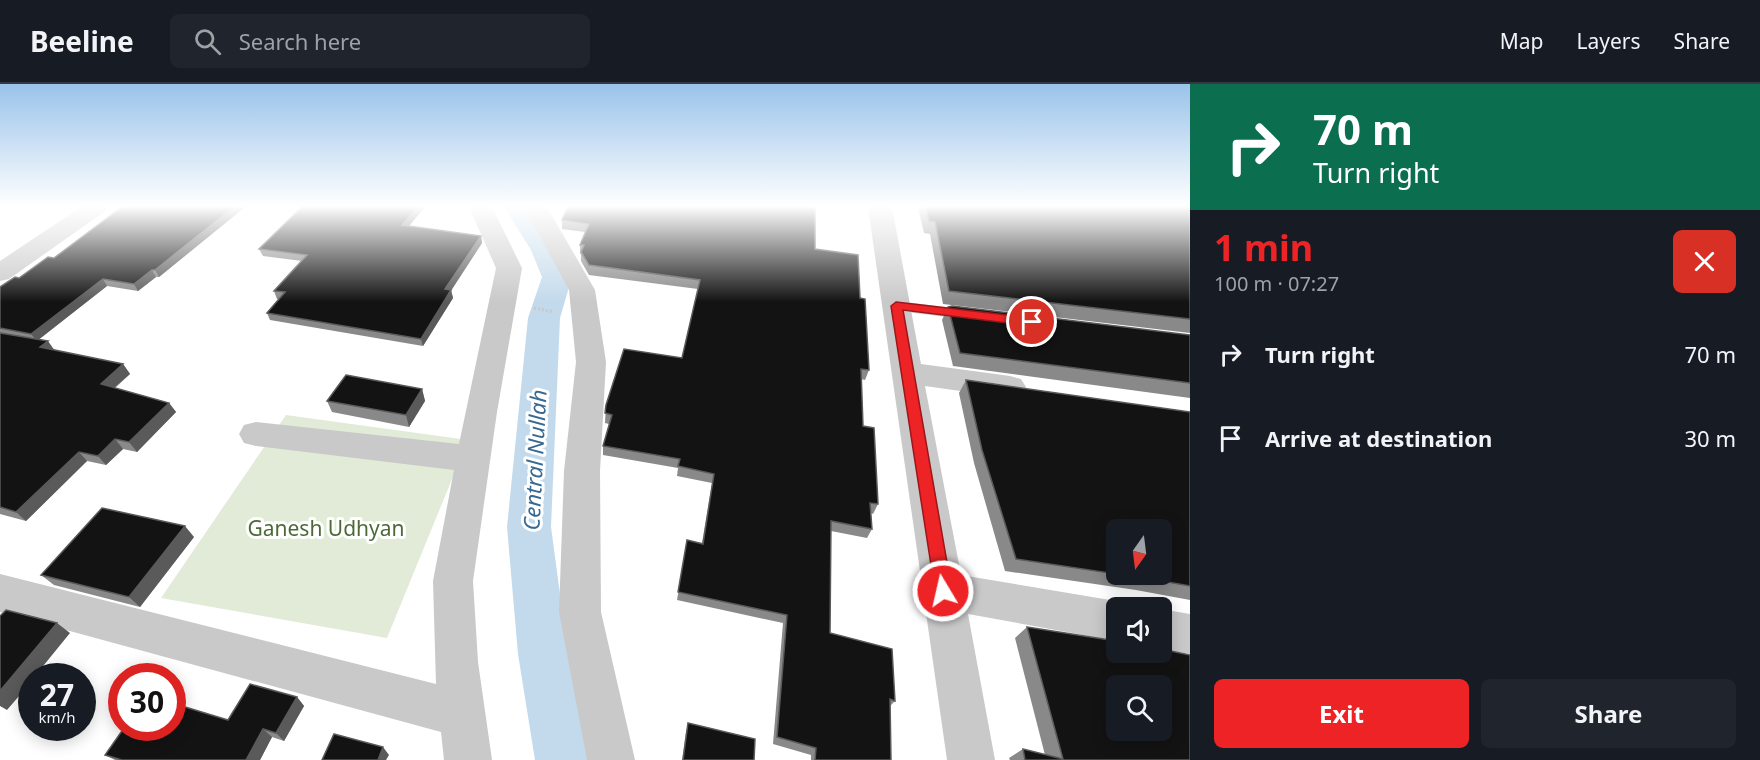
<!DOCTYPE html>
<html lang="en">
<head>
<meta charset="utf-8">
<style>
  body { margin:0; font-family:"Noto Sans",sans-serif; background:#20242c; color:#f1f3f6; height:100vh; display:flex; flex-direction:column; font-size:22px; white-space:nowrap }
  * { box-sizing:border-box; margin:0 }
  p { font-size:20px; color:#9ea1a6 }
  .icon { flex:none; width:33px; height:33px; fill:none; stroke:currentColor; stroke-width:2; stroke-linecap:round; stroke-linejoin:round }
  .map { position:relative; flex:1; overflow:hidden }
  .panel { display:flex; flex-direction:column; background:#171b24; width:570px }
  .panel>* { flex:none }
  .top-card { background:#0b6e4f; color:#fff; overflow:hidden }
  .needle { width:39px; rotate:194deg }
  .buttons { position:absolute; left:1106px; top:435px; display:grid; gap:12px }
  .buttons a { display:grid; place-items:center; width:66px; height:66px; border-radius:9px; background:#171b24; box-shadow:0 3px 15px #0003; font-size:30px }
  .speed { position:absolute; left:18px; top:579px; display:flex; gap:12px; font-size:30px; font-weight:700; text-align:center }
  .speed>* { display:grid; place-content:center; width:78px; height:78px; border-radius:50%; background:#171b24; box-shadow:0 3px 15px #0003; line-height:1 }
  .speed small { font-size:15px; font-weight:400 }
  .speed .limit { border:9px solid #d22; background:#fff; color:#111 }
  .pin { position:absolute; display:grid; place-items:center; width:51px; height:51px; color:#fff; margin:-26px; border:3px solid #fff; border-radius:50%; box-shadow:0 2px 6px #0007 }
  .me { position:absolute; width:66px; margin:-33px; rotate:351deg; stroke-linejoin:round; filter:drop-shadow(0 0 4px #0008) }
  .turn { display:flex; align-items:center; gap:21px; height:126px; padding:0 24px; font-size:27px }
  .turn .icon { width:78px; height:78px; stroke-width:2.5 }
  .turn b { display:block; font-size:42px; line-height:51px }
  .round { display:grid; place-items:center; flex:none; width:63px; height:63px; border-radius:9px; background:#20242c }
  .headline { display:flex; align-items:center; justify-content:space-between; height:102px; padding:0 24px }
  h1 { font-size:36px; font-weight:700; line-height:45px; color:#ee2326 }
  .primary-button { display:flex; gap:12px; margin-top:auto; padding:12px 24px }
  .primary-button a { flex:1; height:69px; border-radius:9px; background:#ee2326; color:#fff; font-size:24px; font-weight:700; line-height:69px; text-align:center }
  .primary-button a+a { background:#20242c; color:#f1f3f6 }
  ul { padding:0; list-style:none }
  li { display:flex; align-items:center; gap:18px; height:84px; padding:0 24px }
  li div { flex:1 }
  li b { display:block; font-size:22px }
  li em { font-style:normal }
  header { display:flex; align-items:center; gap:36px; box-sizing:border-box; height:84px; padding:0 30px; background:#171b24; border-bottom:2px solid #363941 }
  header strong { font-size:28px }
  nav { display:flex; gap:33px; margin-inline-start:auto; font-size:21px }
  .search { width:420px; height:54px; background:#20242c; display:flex; align-items:center; gap:15px; box-sizing:border-box; padding:0 21px; border-radius:9px; color:#9ea1a6; font-size:22px }
  main { display:flex; flex:1; min-height:0 }
  .map>svg:first-child { display:block }
</style>
</head>
<body>
<header>
<strong>Beeline</strong>
<div class="search"><svg class="icon" aria-label="search" viewBox="0 0 24 24"><circle cx="10" cy="10" r="6"/><path d="M15 15l6 6"/></svg>Search here</div>
<nav><a>Map</a><a>Layers</a><a>Share</a></nav>
</header>
<main>
<div class="map">
<svg width="1190" height="676" viewBox="0 0 1190 676">
  <rect width="100%" height="100%" fill="#fff"/>
  <path fill="#e1ebd8" d="M 286,331 L 468,356 L 387,554 L 161,514 Z"/>
  <g fill="none" stroke-linecap="round" stroke-linejoin="round">
    <path fill="#c3daec" fill-rule="evenodd" d="M 504,123 L 530,123 L 559,166 L 572,193 L 560,234 L 551,443 L 568,570 L 591,676 L 535,676 L 518,570 L 507,443 L 528,234 L 542,193 L 531,166 Z"/>
    <path stroke="#c9c9c9" stroke-width="3" stroke-dasharray="2 2" stroke-linecap="butt" d="M 534,224 L 554,228"/>
    <path fill="#c9c9c9" fill-rule="evenodd" d="M 896,217 L 971,226 L 977,227 L 979,231 L 977,235 L 971,236 L 890,226 L 888,222 Z"/>
    <g fill="#c9c9c9" fill-rule="evenodd">
      <path d="M 469,123 L 492,123 L 522,184 L 497,328 L 473,497 L 478,578 L 492,676 L 444,676 L 441,648 L 0,528 L 0,490 L 436,600 L 433,497 L 454,386 L 256,362 L 244,359 L 239,350 L 244,341 L 256,338 L 459,360 L 496,184 Z"/>
      <path d="M 524,123 L 547,123 L 595,206 L 606,278 L 600,387 L 601,528 L 635,676 L 587,676 L 559,528 L 564,387 L 576,278 L 569,206 Z"/>
      <path d="M 868,123 L 892,123 L 921,280 L 1010,292 L 1021,295 L 1026,303 L 1021,311 L 1010,314 L 925,302 L 961,491 L 1116,517 L 1131,524 L 1116,524 L 1116,557 L 968,530 L 995,676 L 947,676 Z"/>
      <path d="M 1161,525 L 1190,530 L 1190,570 L 1161,565 Z"/>
    </g>
    <path fill="#c9c9c9" fill-rule="evenodd" d="M 81,123 L 107,123 L 104,128 L 9,195 L 0,197 L 0,177 Z"/>
  </g>
  <g fill="#898989" fill-rule="evenodd">
    <path d="M 122,123 L 245,123 L 159,193 L 156,193 L 138,207 L 107,202 L 39,255 L 55,266 L 123,280 L 130,290 L 115,304 L 169,319 L 176,328 L 137,368 L 123,365 L 106,381 L 87,377 L 26,437 L 0,430 L 0,203 L 19,194 L 54,174 Z"/>
    <path d="M 918,123 L 1190,123 L 1190,249 L 943,220 L 930,150 L 924,149 Z"/>
    <path d="M 562,136 L 815,165 L 860,214 L 869,286 L 865,296 L 861,295 L 863,342 L 878,420 L 873,430 L 871,429 L 872,445 L 867,454 L 831,447 L 830,549 L 895,617 L 890,622 L 891,676 L 811,676 L 811,671 L 773,660 L 783,539 L 677,516 L 687,456 L 702,459 L 712,399 L 677,392 L 678,384 L 603,371 L 603,362 L 609,340 L 605,339 L 606,321 L 682,274 L 698,205 L 589,191 L 581,177 L 581,170 L 580,170 L 580,161 L 585,148 L 562,145 Z"/>
    <path d="M 409,142 L 481,152 L 482,159 L 451,206 L 453,214 L 423,262 L 270,236 L 267,229 L 279,215 L 277,215 L 274,207 L 302,177 L 263,172 L 259,165 Z"/>
    <path d="M 948,223 L 1190,251 L 1190,314 L 953,282 L 942,236 Z"/>
    <path d="M 966,296 L 1190,328 L 1190,516 L 1136,506 L 1005,487 L 974,379 L 959,309 ZM 1116,446 L 1161,490 L 1116,490 Z"/>
    <path d="M 422,305 L 425,317 L 409,343 L 332,328 L 327,317 Z"/>
    <path d="M 194,453 L 140,523 L 54,501 L 41,491 Z"/>
    <path d="M 1027,543 L 1190,676 L 1010,676 L 1009,674 L 1023,665 L 1045,671 L 1015,554 Z"/>
    <path d="M 297,613 L 304,622 L 284,657 L 272,653 L 260,676 L 115,676 L 105,671 L 228,636 Z"/>
    <path d="M 688,639 L 754,676 L 682,676 L 686,648 Z"/>
  </g>
  <g fill="#5a5a5a">
    <path d="M 234,123 L 245,123 L 159,193 L 155,186 Z"/>
    <path d="M 418,123 L 425,123 L 404,148 L 402,141 Z"/>
    <path d="M 481,152 L 482,159 L 447,213 L 445,205 Z"/>
    <path d="M 152,186 L 156,193 L 138,207 L 134,200 Z"/>
    <path d="M 103,195 L 107,202 L 37,257 L 31,250 Z"/>
    <path d="M 451,206 L 453,214 L 423,262 L 421,255 Z"/>
    <path d="M 48,257 L 55,267 L 40,263 Z"/>
    <path d="M 123,280 L 130,290 L 108,309 L 101,300 Z"/>
    <path d="M 422,305 L 425,317 L 409,343 L 406,331 Z"/>
    <path d="M 169,319 L 176,328 L 137,368 L 129,358 Z"/>
    <path d="M 115,355 L 123,365 L 106,381 L 98,372 Z"/>
    <path d="M 79,368 L 87,377 L 26,437 L 16,428 Z"/>
    <path d="M 185,442 L 194,453 L 140,523 L 129,513 Z"/>
    <path d="M 57,539 L 70,549 L 35,592 L 32,592 L 32,597 L 7,626 L 0,622 L 0,607 Z"/>
    <path d="M 297,613 L 304,622 L 284,657 L 276,649 Z"/>
    <path d="M 263,645 L 272,653 L 260,676 L 246,676 Z"/>
    <path d="M 383,663 L 389,671 L 386,676 L 378,676 Z"/>
  </g>
  <g fill="#131313" stroke="#5a5a5a" stroke-width="1.5" fill-rule="evenodd">
    <path d="M 122,123 L 234,123 L 155,186 L 152,186 L 134,200 L 103,195 L 31,250 L 0,244 L 0,203 L 15,193 L 19,194 L 48,173 L 54,174 Z"/>
    <path d="M 302,123 L 418,123 L 402,141 L 481,152 L 445,205 L 451,206 L 421,255 L 267,229 L 285,208 L 274,207 L 307,171 L 259,165 Z"/>
    <path d="M 568,123 L 815,123 L 815,165 L 858,171 L 860,214 L 865,215 L 869,286 L 861,285 L 863,342 L 874,344 L 878,420 L 870,419 L 872,445 L 831,437 L 830,549 L 892,565 L 895,617 L 890,615 L 891,676 L 815,676 L 816,664 L 777,653 L 787,531 L 678,508 L 687,456 L 703,460 L 714,390 L 678,382 L 680,375 L 603,362 L 612,331 L 605,329 L 606,321 L 624,265 L 682,274 L 700,196 L 589,181 L 581,168 L 584,161 L 580,161 L 589,140 L 562,136 Z"/>
    <path d="M 926,123 L 1190,123 L 1190,235 L 949,207 L 935,138 L 929,137 Z"/>
    <path d="M 952,222 L 1190,251 L 1190,299 L 960,269 L 948,223 Z"/>
    <path d="M 0,249 L 48,257 L 40,263 L 123,280 L 101,300 L 169,319 L 129,358 L 115,355 L 98,372 L 79,368 L 16,428 L 0,423 Z"/>
    <path d="M 346,291 L 422,305 L 406,331 L 327,317 Z"/>
    <path d="M 966,296 L 1190,328 L 1190,502 L 1123,490 L 1161,490 L 1161,446 L 1116,446 L 1116,490 L 1016,475 L 982,366 Z"/>
    <path d="M 102,424 L 185,442 L 129,513 L 41,491 Z"/>
    <path d="M 6,526 L 57,539 L 0,607 L 0,532 Z"/>
    <path d="M 1027,543 L 1116,557 L 1116,568 L 1161,568 L 1161,565 L 1190,571 L 1190,676 L 1025,676 L 1023,665 L 1063,675 ZM 1116,602 L 1161,602 L 1161,646 L 1116,646 Z"/>
    <path d="M 250,600 L 297,613 L 276,649 L 263,645 L 246,676 L 122,676 L 105,671 L 124,644 L 172,644 L 172,619 L 228,636 Z"/>
    <path d="M 688,639 L 755,655 L 754,676 L 683,676 Z"/>
    <path d="M 334,650 L 383,663 L 378,676 L 322,676 Z"/>
  </g>
  <linearGradient id="sky" x2="0" y2="1"><stop stop-color="#99c3ea"/><stop offset="0.56" stop-color="#fff"/><stop offset="1" stop-color="#fff" stop-opacity="0"/></linearGradient>
  <rect width="1190" height="218" fill="url(#sky)"/>
  <path fill="#ee2326" stroke="#9b1719" stroke-width="1.5" d="M 896,218 L 1032,234 L 1037,238 L 1032,242 L 903,226 L 952,507 L 949,512 L 943,515 L 937,512 L 935,507 L 891,222 Z"/>
  <g text-anchor="middle" stroke-width="6" stroke-linejoin="round" paint-order="stroke">
    <g font-size="21" fill="#4c6a38" stroke="#fff">
      <text x="326" y="452">Ganesh Udhyan</text>
    </g>
    <g font-size="22" font-style="italic" fill="#376992" stroke="#fff">
      <text transform="translate(535 376) rotate(-87)" y="8">Central Nullah</text>
    </g>
  </g>
</svg>
<div class="buttons">
<a><svg class="needle" viewBox="-14 -14 28 28"><path d="M0-13l5 13h-10z" fill="#e53935"/><path d="M0 13l5-13h-10z" fill="#9ea1a6"/></svg></a>
<a><svg class="icon" aria-label="sound" viewBox="0 0 24 24"><path d="M4 9h4l5-4v14l-5-4H4zM17 9q2 3 0 6"/></svg></a>
<a><svg class="icon" aria-label="search" viewBox="0 0 24 24"><circle cx="10" cy="10" r="6"/><path d="M15 15l6 6"/></svg></a>
</div>
<div class="speed"><div>27<small>km/h</small></div><div class="limit">30</div></div>
<div class="pin" style="left:1032px;top:238px;background:#d93025"><svg class="icon" aria-label="arrive" viewBox="0 0 24 24"><path d="M6 21V4h12l-3 4 3 4H6"/></svg></div>
<svg class="me" style="left:943px;top:507px" viewBox="-20 -20 40 40"><circle r="17" fill="#ee2326" stroke="#fff" stroke-width="3"/><path d="M0-11L8 9 0 5-8 9z" fill="#fff"/></svg>
</div>
<section class="panel">
<div class="top-card">
<div class="turn"><svg class="icon" aria-label="right" viewBox="0 0 24 24"><path d="M7 20v-9h11M14 6l5 5-5 5"/></svg><div><b>70 m</b>Turn right</div></div>
</div>
<div class="headline"><div><h1>1 min</h1><p>100 m · 07:27</p></div><a class="round" style="background:#d93025;color:#fff"><svg class="icon" aria-label="close" viewBox="0 0 24 24"><path d="M6 6l12 12M18 6L6 18"/></svg></a></div>
<ul>
<li><svg class="icon" aria-label="right" viewBox="0 0 24 24"><path d="M7 20v-9h11M14 6l5 5-5 5"/></svg><div><b>Turn right</b></div><em>70 m</em></li>
<li><svg class="icon" aria-label="arrive" viewBox="0 0 24 24"><path d="M6 21V4h12l-3 4 3 4H6"/></svg><div><b>Arrive at destination</b></div><em>30 m</em></li>
</ul>
<div class="primary-button"><a>Exit</a><a>Share</a></div>
</section>
</main>
</body>
</html>
